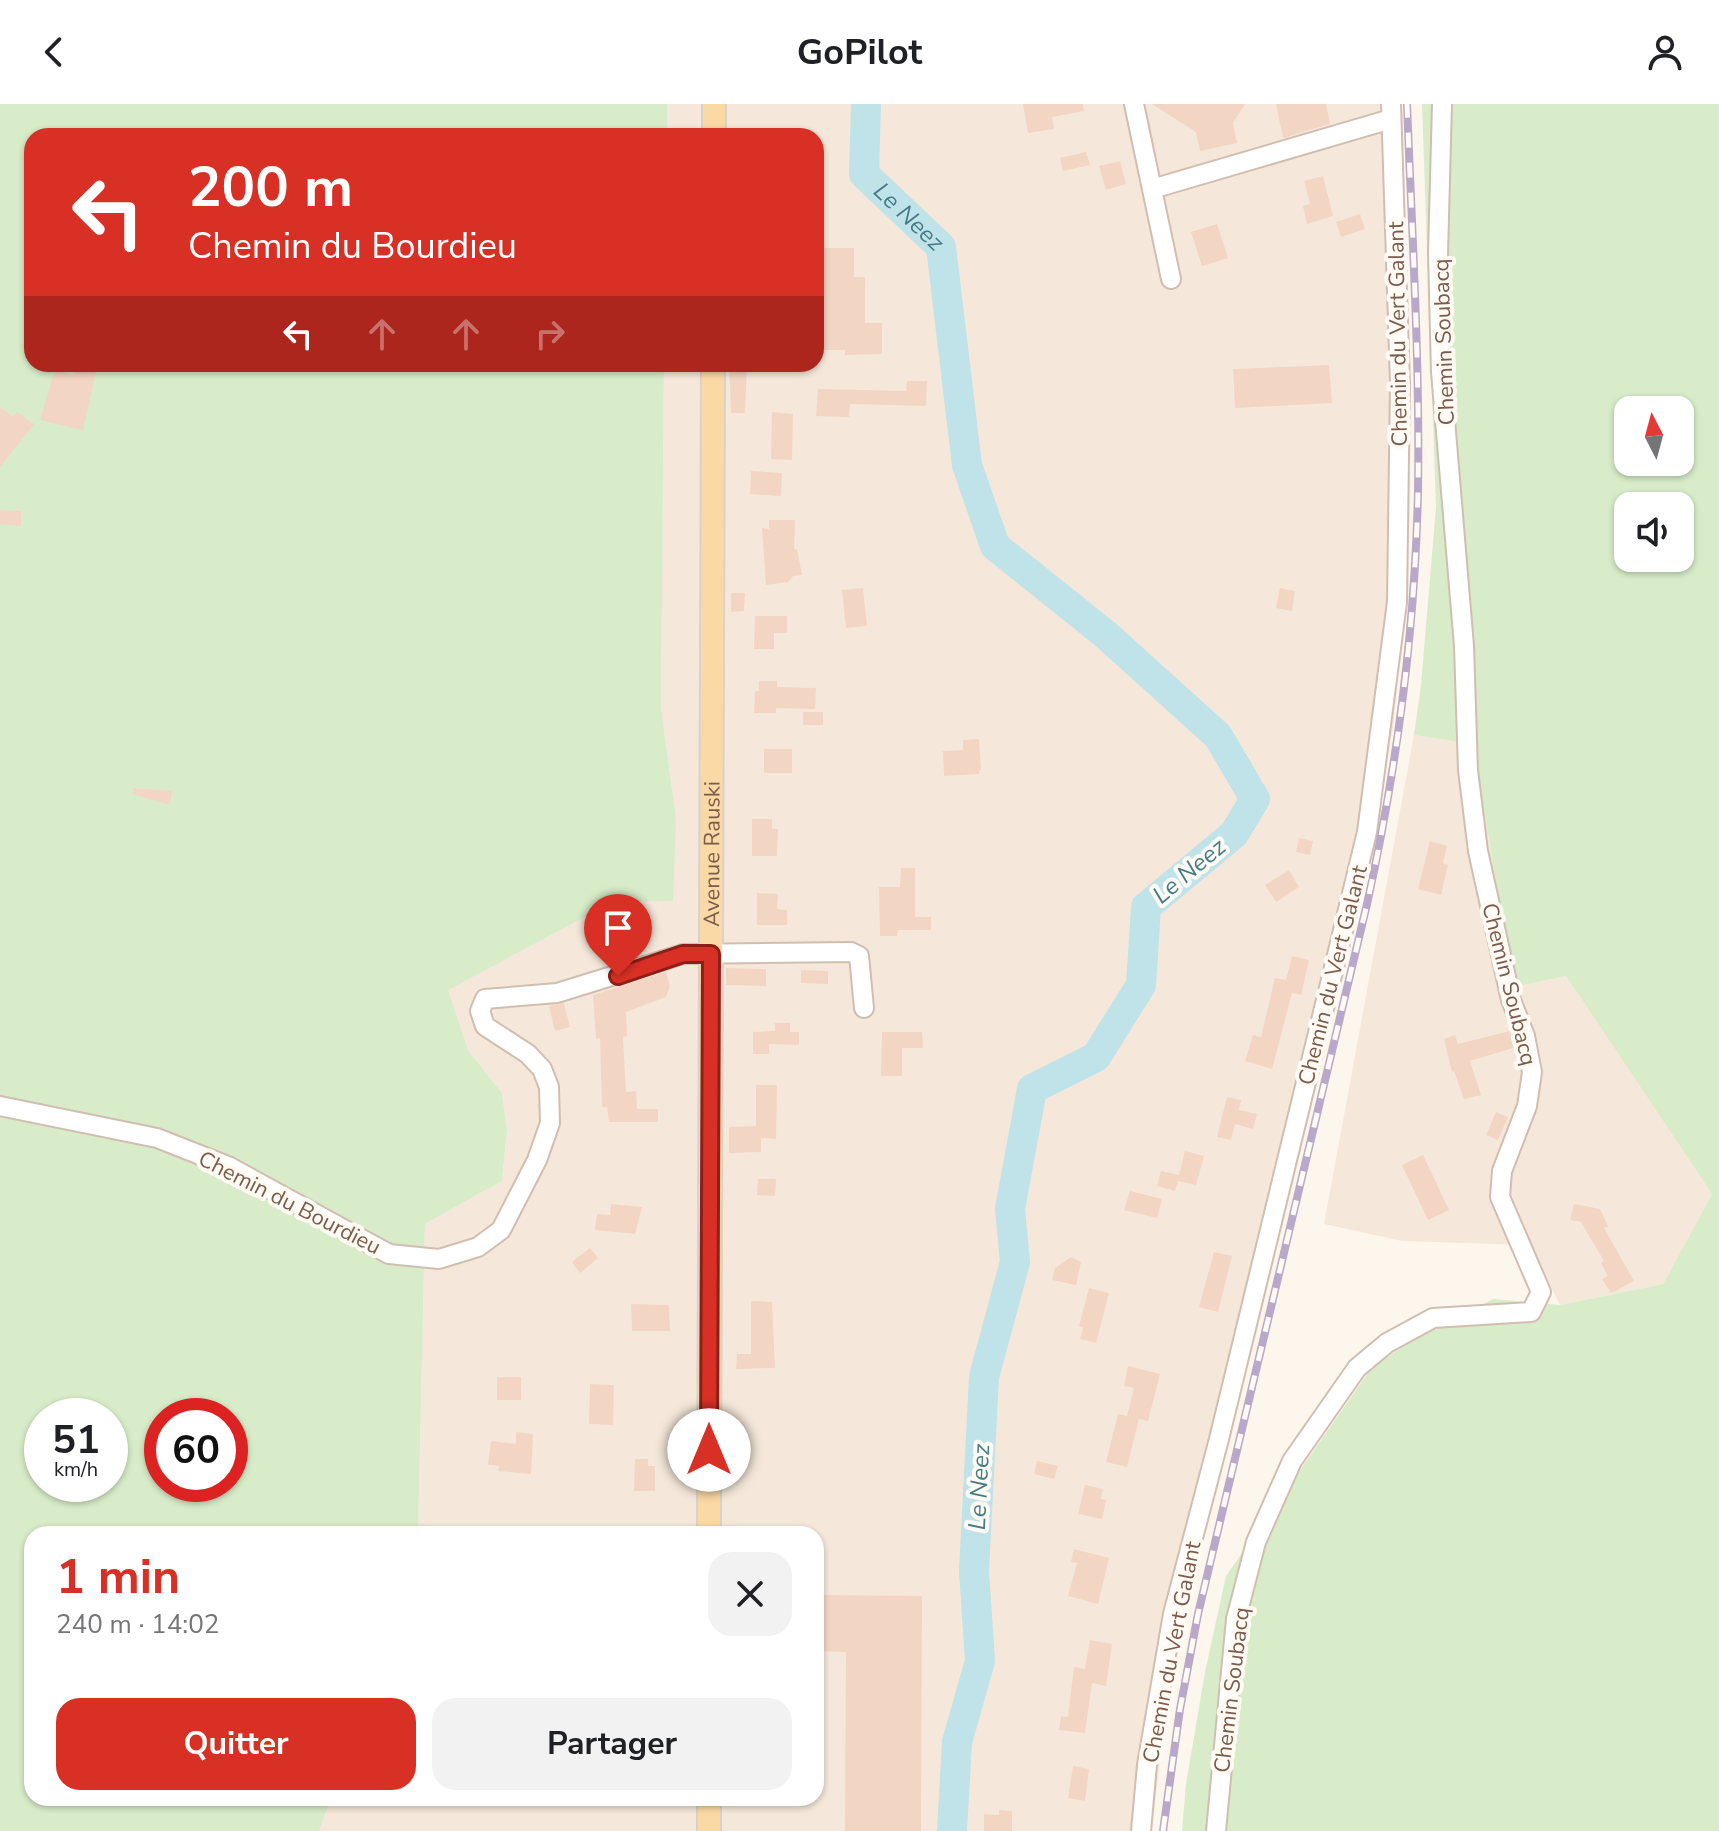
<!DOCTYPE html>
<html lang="fr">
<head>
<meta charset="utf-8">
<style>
  body { margin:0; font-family:"Nunito Sans",sans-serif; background:#f2f2f2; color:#202124; height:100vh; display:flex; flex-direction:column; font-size:30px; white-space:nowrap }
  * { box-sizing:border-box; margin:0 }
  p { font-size:26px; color:#757577 }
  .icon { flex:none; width:44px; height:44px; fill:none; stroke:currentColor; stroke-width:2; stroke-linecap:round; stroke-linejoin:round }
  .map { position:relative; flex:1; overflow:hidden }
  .sheet { position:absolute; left:24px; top:1422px; width:800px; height:280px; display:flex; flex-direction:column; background:#fff; border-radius:24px; box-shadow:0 2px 6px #0004 }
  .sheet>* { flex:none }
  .banner { position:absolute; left:24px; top:24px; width:800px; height:244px; border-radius:24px; box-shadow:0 2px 6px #0004; background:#d93025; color:#fff; overflow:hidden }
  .needle { width:52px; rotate:354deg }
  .buttons { position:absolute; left:1614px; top:292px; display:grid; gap:16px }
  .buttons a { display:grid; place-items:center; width:80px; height:80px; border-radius:16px; background:#fff; box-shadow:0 2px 6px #0004; font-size:40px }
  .speed { position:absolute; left:24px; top:1294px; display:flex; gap:16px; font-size:40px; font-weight:700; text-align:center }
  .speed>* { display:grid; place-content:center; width:104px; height:104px; border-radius:50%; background:#fff; box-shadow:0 2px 6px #0004; line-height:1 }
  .speed small { font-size:20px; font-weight:400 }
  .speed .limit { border:12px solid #d22; background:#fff; color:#111 }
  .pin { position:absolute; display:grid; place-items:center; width:68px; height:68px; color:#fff; margin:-82px -34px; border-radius:50% 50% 50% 0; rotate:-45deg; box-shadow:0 0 8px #0007 }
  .pin .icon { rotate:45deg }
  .me { position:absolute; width:88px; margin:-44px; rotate:0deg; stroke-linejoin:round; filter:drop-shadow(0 0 6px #0008) }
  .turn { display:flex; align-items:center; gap:28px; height:168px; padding:0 32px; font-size:36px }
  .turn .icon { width:104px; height:104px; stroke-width:2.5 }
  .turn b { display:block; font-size:56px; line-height:68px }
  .lanes { display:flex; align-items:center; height:76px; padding:0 32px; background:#0003; justify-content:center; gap:40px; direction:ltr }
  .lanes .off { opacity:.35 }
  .round { display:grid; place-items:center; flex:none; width:84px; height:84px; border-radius:24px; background:#f2f2f2 }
  .head { display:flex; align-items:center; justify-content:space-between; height:136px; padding:0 32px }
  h1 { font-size:48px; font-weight:700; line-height:60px; color:#d93025 }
  .primary-button { display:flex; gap:16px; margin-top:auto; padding:16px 32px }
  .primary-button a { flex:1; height:92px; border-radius:24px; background:#d93025; color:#fff; font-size:32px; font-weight:700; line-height:92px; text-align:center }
  .primary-button a+a { background:#f2f2f2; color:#202124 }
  header { display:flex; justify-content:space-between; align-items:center; height:104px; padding:0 32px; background:#fff; font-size:36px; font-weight:700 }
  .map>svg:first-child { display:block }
</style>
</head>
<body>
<header><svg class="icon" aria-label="back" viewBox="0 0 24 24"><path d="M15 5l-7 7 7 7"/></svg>GoPilot<svg class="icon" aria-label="person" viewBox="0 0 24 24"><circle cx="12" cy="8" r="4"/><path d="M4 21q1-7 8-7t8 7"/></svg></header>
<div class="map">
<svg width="1719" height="1727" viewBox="0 0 1719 1727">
  <rect width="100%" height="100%" fill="#fdf6ec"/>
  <g fill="#f5e8da">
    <path d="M 667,0 L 1399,0 L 1409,276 L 1410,397 L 1406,487 L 1393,623 L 1372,749 L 1185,1509 L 1162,1639 L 1152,1727 L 319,1727 L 331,1694 L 816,1694 L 816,1430 L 418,1430 L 425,1120 L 502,1077 L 507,1026 L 502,989 L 468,946 L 447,886 L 613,798 L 676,714 L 661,603 L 664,260 L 816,260 L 816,32 L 667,32 Z"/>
    <path d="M 1414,631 L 1473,639 L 1515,883 L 1566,872 L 1712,1090 L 1663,1180 L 1560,1201 L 1530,1141 L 1402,1137 L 1324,1120 Z"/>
  </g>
  <g fill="#d8ecc9" fill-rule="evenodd">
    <path d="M 0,0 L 667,0 L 667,32 L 32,32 L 32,260 L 664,260 L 661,603 L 676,714 L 673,797 L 613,798 L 448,886 L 468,946 L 502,989 L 507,1026 L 502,1077 L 425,1120 L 418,1430 L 32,1430 L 32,1694 L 331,1694 L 319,1727 L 0,1727 ZM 42,1312 L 110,1312 L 110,1380 L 42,1380 ZM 162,1312 L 230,1312 L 230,1380 L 162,1380 Z"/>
    <path d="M 1422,0 L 1719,0 L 1719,1727 L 1182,1727 L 1186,1680 L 1205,1568 L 1226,1472 L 1370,1266 L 1403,1242 L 1493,1195 L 1560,1201 L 1663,1180 L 1712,1090 L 1566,872 L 1514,883 L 1473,640 L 1414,631 L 1421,581 L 1436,403 ZM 1628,306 L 1680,306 L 1680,358 L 1628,358 ZM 1628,402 L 1680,402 L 1680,454 L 1628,454 Z"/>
  </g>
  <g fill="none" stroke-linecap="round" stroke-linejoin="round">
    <path stroke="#bfe3e8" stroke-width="30" id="s1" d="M 866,0 L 864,70 L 941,143 L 967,361 L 995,442 L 1105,530 L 1218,632 L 1255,695 L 1234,730 L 1146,803 L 1141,881 L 1096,953 L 1032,985 L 1010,1105 L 1015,1158 L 984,1273 L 974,1467 L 980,1557 L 957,1638 L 952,1727"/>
  </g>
  <g fill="#f3d5c3">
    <path d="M 1023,0 L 1083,0 L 1084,7 L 1052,13 L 1054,25 L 1028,29 Z"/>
    <path d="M 1152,0 L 1245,0 L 1233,19 L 1237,39 L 1200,47 L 1196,28 Z"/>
    <path d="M 1276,0 L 1326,0 L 1330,20 L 1283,34 Z"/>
    <path d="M 1086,48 L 1090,61 L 1063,67 L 1060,54 Z"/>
    <path d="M 1120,57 L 1126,80 L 1106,86 L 1099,62 Z"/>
    <path d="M 1323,72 L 1333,112 L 1307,120 L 1303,102 L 1310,100 L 1304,77 Z"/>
    <path d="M 1360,110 L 1365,125 L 1341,133 L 1336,118 Z"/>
    <path d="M 1217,120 L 1228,154 L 1202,162 L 1191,128 Z"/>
    <path d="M 816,144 L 854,144 L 854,173 L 865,173 L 865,219 L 882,219 L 882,250 L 845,251 L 845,246 L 816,246 Z"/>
    <path d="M 729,260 L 747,260 L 745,309 L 731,309 Z"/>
    <path d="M 1329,261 L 1332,299 L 1235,304 L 1233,265 Z"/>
    <path d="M 76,262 L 96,267 L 83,326 L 40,316 L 53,272 L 57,267 L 73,271 Z"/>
    <path d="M 907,277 L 927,277 L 926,302 L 850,300 L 849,313 L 816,312 L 818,285 L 906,287 Z"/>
    <path d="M 0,303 L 13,313 L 17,308 L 34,320 L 0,363 Z"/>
    <path d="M 772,308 L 793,310 L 792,356 L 771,355 Z"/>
    <path d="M 751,367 L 782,369 L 781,392 L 750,390 Z"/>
    <path d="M 0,406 L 21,407 L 21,422 L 0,420 Z"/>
    <path d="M 769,416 L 795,416 L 794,445 L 797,445 L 802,471 L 793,472 L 788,478 L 766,481 L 762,424 L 769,425 Z"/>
    <path d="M 863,484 L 867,522 L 846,524 L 842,486 Z"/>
    <path d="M 1280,484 L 1295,487 L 1292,507 L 1276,504 Z"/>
    <path d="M 731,489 L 745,489 L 744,507 L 731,508 Z"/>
    <path d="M 755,512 L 787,512 L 787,529 L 774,529 L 774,545 L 754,545 Z"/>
    <path d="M 759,577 L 777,577 L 777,583 L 816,584 L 815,605 L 776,604 L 776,609 L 754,609 L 755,587 L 759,587 Z"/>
    <rect x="803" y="608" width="20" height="13"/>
    <path d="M 979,635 L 981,666 L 979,666 L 979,670 L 944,672 L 943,647 L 963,646 L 963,636 Z"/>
    <rect x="764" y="645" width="28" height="24"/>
    <path d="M 133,684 L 172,687 L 170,701 L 132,690 Z"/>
    <path d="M 752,715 L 772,715 L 772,725 L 778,725 L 777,752 L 752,752 Z"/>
    <path d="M 1299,734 L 1313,737 L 1310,751 L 1296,748 Z"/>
    <path d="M 1430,737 L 1447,742 L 1443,759 L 1448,761 L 1441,791 L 1418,785 Z"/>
    <path d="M 901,764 L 915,764 L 915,813 L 931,813 L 931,826 L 898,826 L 897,832 L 880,832 L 879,783 L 900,783 Z"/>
    <path d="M 1289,766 L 1299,783 L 1276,798 L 1265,781 Z"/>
    <path d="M 757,789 L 778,790 L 777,805 L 787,806 L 787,821 L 757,821 Z"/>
    <path d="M 1292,852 L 1309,856 L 1301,891 L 1292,889 L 1272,965 L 1245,957 L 1253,931 L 1261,933 L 1275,874 L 1286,876 Z"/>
    <path d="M 726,864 L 766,865 L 766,882 L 726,881 Z"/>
    <path d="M 801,866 L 828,867 L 828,880 L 801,879 Z"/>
    <path d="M 666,868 L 670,882 L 666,893 L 626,908 L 627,932 L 623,933 L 626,988 L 636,987 L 637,1005 L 658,1005 L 658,1018 L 609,1018 L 607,1003 L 602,1003 L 600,934 L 596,935 L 593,891 Z"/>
    <path d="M 564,899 L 570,923 L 555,927 L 549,902 Z"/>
    <path d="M 775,919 L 790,919 L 790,928 L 799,928 L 799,941 L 769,940 L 769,950 L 753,950 L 753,928 L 775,927 Z"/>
    <path d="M 1510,927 L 1513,944 L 1470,957 L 1481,991 L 1464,995 L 1454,967 L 1452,968 L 1444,935 L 1455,931 L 1458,940 Z"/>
    <path d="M 882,928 L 922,928 L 923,944 L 902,944 L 902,972 L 881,972 Z"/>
    <path d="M 756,981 L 777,981 L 776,1035 L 761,1034 L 761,1048 L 729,1049 L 729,1023 L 756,1022 Z"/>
    <path d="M 1227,993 L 1241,996 L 1239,1006 L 1257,1010 L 1253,1025 L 1235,1020 L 1231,1036 L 1217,1033 Z"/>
    <path d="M 1496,1008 L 1508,1013 L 1498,1036 L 1486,1031 Z"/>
    <path d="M 1185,1047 L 1204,1052 L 1196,1081 L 1178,1077 L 1175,1087 L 1157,1082 L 1161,1067 L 1179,1071 Z"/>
    <path d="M 1423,1051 L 1449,1106 L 1428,1116 L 1402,1061 Z"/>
    <path d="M 758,1075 L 776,1075 L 775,1092 L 757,1091 Z"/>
    <path d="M 1130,1087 L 1162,1095 L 1157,1114 L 1124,1106 Z"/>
    <path d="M 611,1100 L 642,1103 L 635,1130 L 595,1126 L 597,1110 L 610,1111 Z"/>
    <path d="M 1574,1100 L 1600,1105 L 1608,1122 L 1604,1124 L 1634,1177 L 1611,1189 L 1602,1175 L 1608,1172 L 1601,1159 L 1604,1157 L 1581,1118 L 1570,1116 Z"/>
    <path d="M 590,1144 L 598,1154 L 580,1169 L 572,1158 Z"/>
    <path d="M 1214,1148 L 1232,1152 L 1218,1208 L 1199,1203 Z"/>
    <path d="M 1071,1153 L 1081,1158 L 1076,1181 L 1052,1176 L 1055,1164 Z"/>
    <path d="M 1089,1184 L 1109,1189 L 1096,1239 L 1080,1235 L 1083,1223 L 1079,1222 Z"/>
    <path d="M 751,1197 L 772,1198 L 775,1264 L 736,1265 L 737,1250 L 751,1250 Z"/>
    <path d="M 631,1200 L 669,1201 L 670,1227 L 632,1227 Z"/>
    <path d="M 1128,1262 L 1160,1270 L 1148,1317 L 1139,1315 L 1127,1363 L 1106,1358 L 1118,1310 L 1127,1312 L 1134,1284 L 1124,1282 Z"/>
    <rect x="497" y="1273" width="24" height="23"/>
    <path d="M 590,1280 L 614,1281 L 613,1321 L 589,1320 Z"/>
    <path d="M 516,1328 L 533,1330 L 531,1370 L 498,1367 L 499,1362 L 488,1361 L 491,1337 L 516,1340 Z"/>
    <path d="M 635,1355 L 648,1355 L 648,1362 L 655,1362 L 655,1387 L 634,1387 Z"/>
    <path d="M 1037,1357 L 1058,1362 L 1054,1375 L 1034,1370 Z"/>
    <path d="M 1085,1381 L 1103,1385 L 1101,1395 L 1106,1396 L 1102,1415 L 1078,1410 Z"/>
    <path d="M 1074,1445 L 1109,1454 L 1098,1500 L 1068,1492 L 1077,1459 L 1071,1458 Z"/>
    <path d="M 816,1491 L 922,1492 L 921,1727 L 845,1727 L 846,1548 L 816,1547 Z"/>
    <path d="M 1090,1536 L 1112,1540 L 1106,1582 L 1092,1579 L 1085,1629 L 1059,1626 L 1061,1612 L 1068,1613 L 1074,1563 L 1085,1565 Z"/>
    <path d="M 1073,1662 L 1089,1665 L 1085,1697 L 1068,1694 Z"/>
    <path d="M 999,1706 L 1012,1707 L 1012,1727 L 984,1727 L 984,1710 L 999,1711 Z"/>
  </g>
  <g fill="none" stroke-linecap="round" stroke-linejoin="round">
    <g stroke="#d1beb0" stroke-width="22">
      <g id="minor">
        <path d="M 1134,0 L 1171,175"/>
        <path d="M 1152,85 L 1391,15"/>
        <path d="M 0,1002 L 157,1034 L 228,1062 L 389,1150 L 439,1155 L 478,1143 L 501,1126 L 537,1056 L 550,1019 L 549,983 L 542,965 L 528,950 L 485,922 L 480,907 L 485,895 L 557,889 L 683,850 L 851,848 L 859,852 L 864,904"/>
        <path d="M 1141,1727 L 1147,1661 L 1173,1510 L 1219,1335 L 1367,728 L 1397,498 L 1400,280 L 1391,0"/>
        <path d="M 1216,1727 L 1236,1515 L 1256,1438 L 1292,1357 L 1357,1264 L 1387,1239 L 1433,1214 L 1531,1208 L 1541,1188 L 1500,1093 L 1502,1067 L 1527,1002 L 1532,968 L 1525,932 L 1511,896 L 1478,747 L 1468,666 L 1464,542 L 1441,268 L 1438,150 L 1442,0"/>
      </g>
    </g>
    <g stroke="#dad1cd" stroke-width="26">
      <g id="major">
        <path d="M 714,32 L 714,0"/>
        <path id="s2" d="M 709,1430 L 713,260"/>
        <path d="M 709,1694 L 709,1727"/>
      </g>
    </g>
    <use href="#minor" stroke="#fff" stroke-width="18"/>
    <use href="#major" stroke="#fbd9a5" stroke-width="22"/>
    <g stroke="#b9a8c9" stroke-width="8">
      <path id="rail" d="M 1163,1727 L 1180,1605 L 1198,1510 L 1367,800 C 1397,664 1415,527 1418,387 C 1420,258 1412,129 1407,0"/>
    </g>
    <use href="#rail" stroke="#fffaf3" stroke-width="5" stroke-dasharray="15" stroke-linecap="butt"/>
  </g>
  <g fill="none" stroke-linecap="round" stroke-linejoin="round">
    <g stroke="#8d1f18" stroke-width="20">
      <path id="route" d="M 618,872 L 683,850 L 711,850 L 709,1346"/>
    </g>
    <use href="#route" stroke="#d93025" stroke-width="14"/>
  </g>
  <g text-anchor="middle" stroke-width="8" stroke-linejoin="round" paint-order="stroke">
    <g font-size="22" fill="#7a5c4d" stroke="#fffaf3">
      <text transform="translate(1397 230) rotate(-91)" y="8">Chemin du Vert Galant</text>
      <text transform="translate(1443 238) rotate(-92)" y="8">Chemin Soubacq</text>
      <text dy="8" stroke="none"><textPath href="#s2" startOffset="680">Avenue Rauski</textPath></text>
      <text transform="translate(1332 871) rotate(-76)" y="8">Chemin du Vert Galant</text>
      <text transform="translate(1510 880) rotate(76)" y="8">Chemin Soubacq</text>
      <text transform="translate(290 1098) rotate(27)" y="8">Chemin du Bourdieu</text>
      <text transform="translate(1171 1548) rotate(-79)" y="8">Chemin du Vert Galant</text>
      <text transform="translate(1231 1586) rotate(-83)" y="8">Chemin Soubacq</text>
    </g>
    <g font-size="24" font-style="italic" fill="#437c86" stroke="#fffaf3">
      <text dy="8" stroke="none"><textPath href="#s1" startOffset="132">Le Neez</textPath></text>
      <text transform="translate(1189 767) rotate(-40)" y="8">Le Neez</text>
      <text transform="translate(979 1383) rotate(-87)" y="8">Le Neez</text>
    </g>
  </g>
</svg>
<div class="buttons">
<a><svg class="needle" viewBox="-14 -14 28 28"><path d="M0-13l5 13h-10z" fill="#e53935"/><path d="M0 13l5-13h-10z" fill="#757577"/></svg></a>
<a><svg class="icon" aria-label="sound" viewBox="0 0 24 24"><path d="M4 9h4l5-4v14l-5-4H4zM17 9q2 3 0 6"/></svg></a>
</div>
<div class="speed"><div>51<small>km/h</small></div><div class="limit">60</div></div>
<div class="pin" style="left:618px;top:872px;background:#d93025"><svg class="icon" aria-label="arrive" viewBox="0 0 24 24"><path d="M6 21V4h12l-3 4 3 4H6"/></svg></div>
<svg class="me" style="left:709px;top:1346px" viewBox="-20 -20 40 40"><circle r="19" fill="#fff"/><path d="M0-13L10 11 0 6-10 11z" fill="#d93025"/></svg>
<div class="banner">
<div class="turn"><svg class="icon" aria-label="left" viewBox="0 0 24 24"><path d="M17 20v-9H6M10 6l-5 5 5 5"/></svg><div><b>200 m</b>Chemin du Bourdieu</div></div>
<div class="lanes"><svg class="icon" aria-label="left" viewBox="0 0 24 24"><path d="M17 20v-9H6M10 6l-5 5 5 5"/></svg><svg class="icon off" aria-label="ahead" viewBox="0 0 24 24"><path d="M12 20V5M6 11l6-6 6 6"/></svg><svg class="icon off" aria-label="ahead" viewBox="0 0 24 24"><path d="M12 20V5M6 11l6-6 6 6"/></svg><svg class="icon off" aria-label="right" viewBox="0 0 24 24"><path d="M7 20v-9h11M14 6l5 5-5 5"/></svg></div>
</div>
<section class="sheet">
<div class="head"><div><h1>1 min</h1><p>240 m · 14:02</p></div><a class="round"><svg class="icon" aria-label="close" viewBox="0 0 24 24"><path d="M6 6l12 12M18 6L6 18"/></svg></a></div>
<div class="primary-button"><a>Quitter</a><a>Partager</a></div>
</section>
</div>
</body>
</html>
